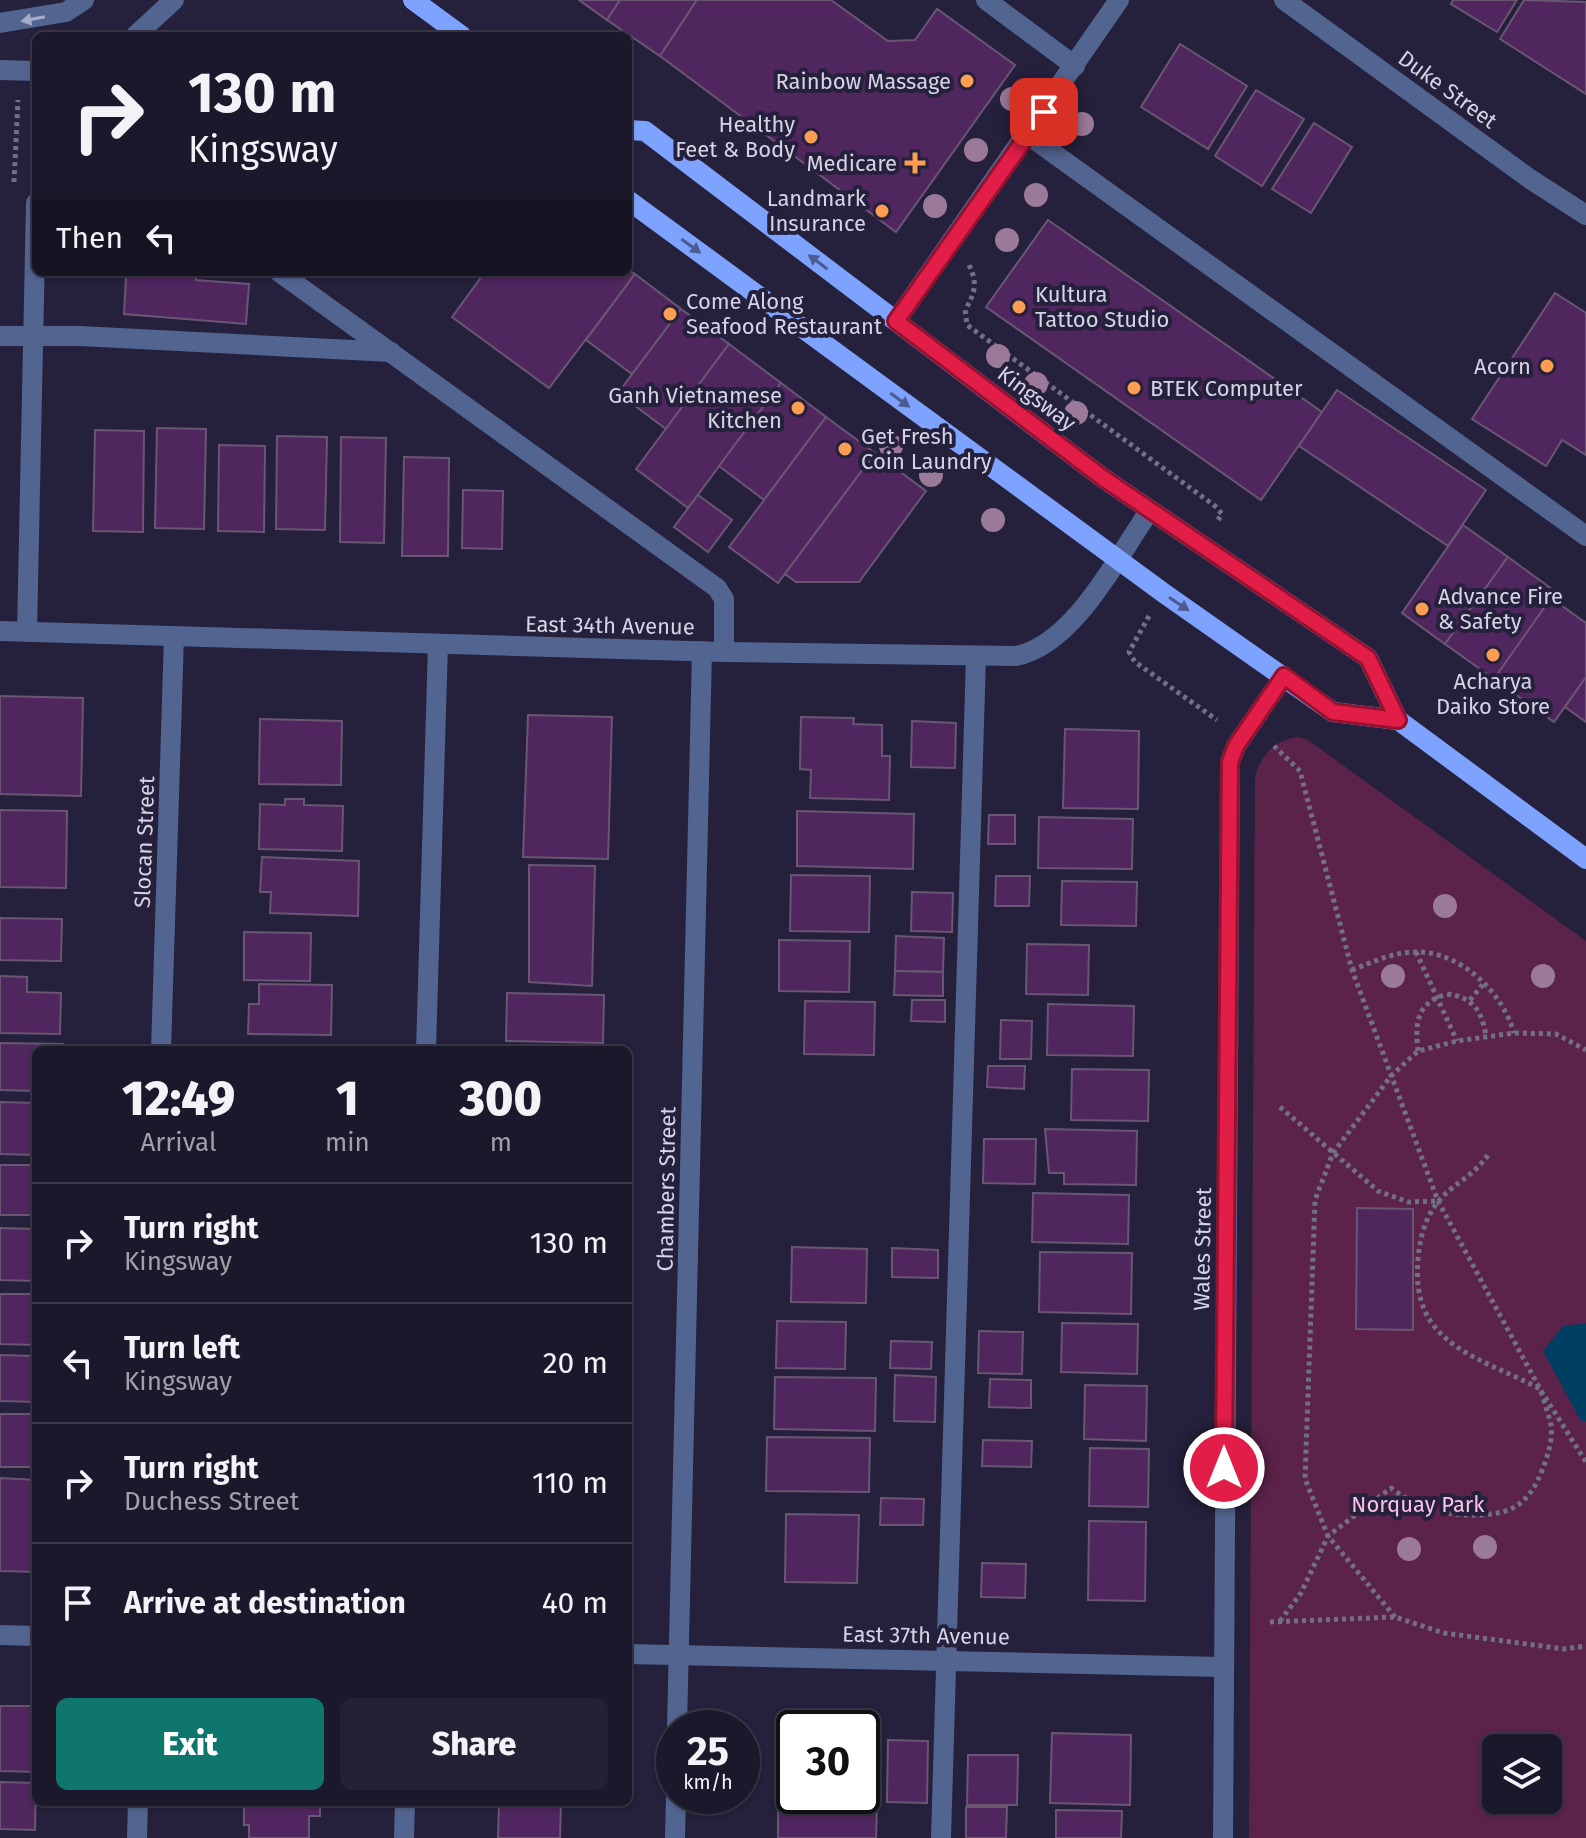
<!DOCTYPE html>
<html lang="en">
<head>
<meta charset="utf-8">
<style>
  body { margin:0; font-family:"Fira Sans",sans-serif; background:#252134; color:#f1f3f6; height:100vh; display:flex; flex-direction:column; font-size:30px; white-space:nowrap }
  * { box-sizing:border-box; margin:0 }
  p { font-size:26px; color:#a0a0a9 }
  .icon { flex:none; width:44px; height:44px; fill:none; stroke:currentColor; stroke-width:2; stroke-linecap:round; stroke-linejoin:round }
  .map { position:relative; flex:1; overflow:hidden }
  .side { position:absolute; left:32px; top:1046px; width:600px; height:760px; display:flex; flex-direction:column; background:#1c182c; border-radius:12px; box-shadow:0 2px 6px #0004,0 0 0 2px #3a3748 }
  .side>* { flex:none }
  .guide { position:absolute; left:32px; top:32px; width:600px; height:244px; border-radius:12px; box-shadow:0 2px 6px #0004,0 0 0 2px #3a3748; background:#1c182c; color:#f1f3f6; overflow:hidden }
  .buttons { position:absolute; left:1482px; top:1734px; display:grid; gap:16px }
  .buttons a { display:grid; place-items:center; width:80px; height:80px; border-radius:12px; background:#1c182c; box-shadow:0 2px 6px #0004,0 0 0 2px #3a3748; font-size:40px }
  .speed { position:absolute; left:656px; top:1710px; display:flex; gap:16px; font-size:40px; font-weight:700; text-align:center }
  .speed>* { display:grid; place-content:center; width:104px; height:104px; border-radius:50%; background:#1c182c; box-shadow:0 2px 6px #0004,0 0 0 2px #3a3748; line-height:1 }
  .speed small { font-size:20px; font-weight:400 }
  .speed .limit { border:4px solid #111; border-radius:12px; background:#fff; color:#111 }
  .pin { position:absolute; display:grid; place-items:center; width:68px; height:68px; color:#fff; margin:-34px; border-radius:16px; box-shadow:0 4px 12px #0006 }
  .me { position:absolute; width:88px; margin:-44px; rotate:0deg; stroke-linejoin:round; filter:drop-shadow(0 0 6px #0008) }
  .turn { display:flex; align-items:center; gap:28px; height:168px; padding:0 24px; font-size:36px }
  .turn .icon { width:104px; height:104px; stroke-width:2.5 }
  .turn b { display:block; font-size:56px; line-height:68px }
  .then { display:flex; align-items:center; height:76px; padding:0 24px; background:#0003; gap:16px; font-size:30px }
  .eta { display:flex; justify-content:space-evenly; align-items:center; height:136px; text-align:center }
  .eta b { font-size:48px; font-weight:800; line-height:56px }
  .button { display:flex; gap:16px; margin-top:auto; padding:16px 24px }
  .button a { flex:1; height:92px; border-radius:12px; background:#0f766e; color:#fff; font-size:32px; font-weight:800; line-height:92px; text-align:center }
  .button a+a { background:#252134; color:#f1f3f6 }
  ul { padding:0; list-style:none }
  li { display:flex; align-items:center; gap:24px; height:120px; padding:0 24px; border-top:2px solid #3a3748 }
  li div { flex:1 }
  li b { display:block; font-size:30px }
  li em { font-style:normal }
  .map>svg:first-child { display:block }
</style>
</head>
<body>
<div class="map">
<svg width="1586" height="1838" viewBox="0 0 1586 1838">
  <rect width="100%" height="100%" fill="#25203b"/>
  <path fill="#5b2349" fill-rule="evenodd" d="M 1299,737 L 1308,740 L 1586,941 L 1586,1838 L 1249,1838 L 1255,777 C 1261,755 1275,739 1299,737 ZM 1496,1748 L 1548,1748 L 1548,1800 L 1496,1800 Z"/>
  <path fill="#003f62" d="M 1586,1323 L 1586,1421 L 1581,1421 L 1543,1351 L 1563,1326 Z"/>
  <g fill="#4f265e" stroke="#6a5672" stroke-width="2">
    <path d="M 579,0 L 620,0 L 607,20 Z"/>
    <path d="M 620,0 L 697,0 L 660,56 L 607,20 Z"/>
    <path d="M 697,0 L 831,0 L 888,41 L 915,40 L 937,9 L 1015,65 L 896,232 L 660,56 Z"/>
    <path d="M 1453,0 L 1517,0 L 1497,32 L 1451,4 Z"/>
    <path d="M 1524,0 L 1586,2 L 1586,94 L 1500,39 Z"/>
    <path d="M 1180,44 L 1247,86 L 1208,149 L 1141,107 Z"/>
    <path d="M 1256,90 L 1304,119 L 1262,186 L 1215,156 Z"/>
    <path d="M 1314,123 L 1352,147 L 1311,213 L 1272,189 Z"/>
    <path d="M 1048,220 L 1322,412 L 1261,500 L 986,307 Z"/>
    <path d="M 628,270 L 635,274 L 549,388 L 452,317 L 485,272 Z"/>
    <path d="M 122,272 L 197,272 L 196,280 L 249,284 L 246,324 L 124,314 L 126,277 L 122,277 Z"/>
    <path d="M 635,274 L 681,309 L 632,374 L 586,340 Z"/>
    <path d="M 1555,293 L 1586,313 L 1586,455 L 1562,440 L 1546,466 L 1472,419 Z"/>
    <path d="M 681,309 L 729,344 L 666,429 L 618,393 Z"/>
    <path d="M 729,344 L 781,383 L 688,508 L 636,469 Z"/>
    <path d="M 781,383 L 826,417 L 764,500 L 719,466 Z"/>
    <path d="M 1337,390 L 1486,490 L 1448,546 L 1299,446 Z"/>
    <path d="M 826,417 L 875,453 L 778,583 L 729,547 Z"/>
    <path d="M 157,428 L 206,429 L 204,529 L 155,528 Z"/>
    <path d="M 95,430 L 144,431 L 143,532 L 93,531 Z"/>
    <path d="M 277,436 L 327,437 L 325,530 L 276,529 Z"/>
    <path d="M 341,437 L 386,438 L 384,543 L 340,542 Z"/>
    <path d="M 219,445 L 265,446 L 264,532 L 218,531 Z"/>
    <path d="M 875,453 L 926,491 L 859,582 L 796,582 L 785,574 Z"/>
    <path d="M 404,457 L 449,458 L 448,556 L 402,556 Z"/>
    <path d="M 463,490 L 503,491 L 502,549 L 462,548 Z"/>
    <path d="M 698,495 L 732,520 L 708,552 L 674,527 Z"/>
    <path d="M 1463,525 L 1508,557 L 1445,644 L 1402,613 Z"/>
    <path d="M 1508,557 L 1556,592 L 1494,679 L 1445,644 Z"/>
    <path d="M 1551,598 L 1586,623 L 1586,677 L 1554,722 L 1494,679 Z"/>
    <path d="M 1586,677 L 1586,722 L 1565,707 Z"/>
    <path d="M 0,696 L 83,698 L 81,796 L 0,794 Z"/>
    <path d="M 528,715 L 612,717 L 608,859 L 523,857 Z"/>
    <path d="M 801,717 L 854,718 L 853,724 L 882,725 L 882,756 L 890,756 L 889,800 L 810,798 L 811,770 L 800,769 Z"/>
    <path d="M 260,719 L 342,721 L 341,785 L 259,784 Z"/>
    <path d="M 912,721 L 956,723 L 955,768 L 911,767 Z"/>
    <path d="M 1065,729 L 1139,731 L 1138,809 L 1063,808 Z"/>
    <path d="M 285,799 L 304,799 L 304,805 L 343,806 L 342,851 L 259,849 L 260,804 L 285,805 Z"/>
    <path d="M 0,810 L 67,811 L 66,888 L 0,887 Z"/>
    <path d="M 797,811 L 914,814 L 913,869 L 797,866 Z"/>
    <path d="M 989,815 L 1015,815 L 1015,844 L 988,844 Z"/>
    <path d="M 1039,817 L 1133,819 L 1132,869 L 1038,868 Z"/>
    <path d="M 262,857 L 359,861 L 358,916 L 270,913 L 271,892 L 260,892 Z"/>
    <path d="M 529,865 L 595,866 L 592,986 L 529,982 Z"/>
    <path d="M 791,875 L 870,876 L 869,932 L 790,931 Z"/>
    <path d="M 996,876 L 1030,876 L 1029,906 L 995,906 Z"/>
    <path d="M 1062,881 L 1137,882 L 1136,926 L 1061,925 Z"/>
    <path d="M 912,892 L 953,893 L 952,932 L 911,931 Z"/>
    <path d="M 0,918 L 62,919 L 61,961 L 0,960 Z"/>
    <path d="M 244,932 L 311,933 L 310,981 L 244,980 Z"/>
    <path d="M 896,936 L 944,938 L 943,972 L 895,971 Z"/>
    <path d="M 779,940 L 850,941 L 849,992 L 779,991 Z"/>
    <path d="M 1027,944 L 1089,945 L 1088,995 L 1026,994 Z"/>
    <path d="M 895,971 L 943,972 L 943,996 L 894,995 Z"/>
    <path d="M 0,976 L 27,977 L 27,992 L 61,993 L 60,1034 L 0,1033 Z"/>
    <path d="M 259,984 L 332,985 L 331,1035 L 248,1034 L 249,1004 L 259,1004 Z"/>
    <path d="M 507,993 L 604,995 L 603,1043 L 506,1041 Z"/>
    <path d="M 912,1000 L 945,1000 L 945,1022 L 911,1021 Z"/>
    <path d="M 805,1001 L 875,1002 L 874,1055 L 804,1054 Z"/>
    <path d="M 1048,1004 L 1134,1006 L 1133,1056 L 1047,1055 Z"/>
    <path d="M 1001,1020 L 1032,1021 L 1031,1059 L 1000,1059 Z"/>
    <path d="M 0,1043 L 63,1044 L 63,1050 L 36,1050 L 36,1091 L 0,1090 Z"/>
    <path d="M 988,1066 L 1025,1066 L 1024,1089 L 987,1087 Z"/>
    <path d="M 1072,1069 L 1149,1070 L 1148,1121 L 1071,1120 Z"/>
    <path d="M 0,1102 L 36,1103 L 36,1155 L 0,1154 Z"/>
    <path d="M 1045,1129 L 1137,1131 L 1136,1185 L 1064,1184 L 1064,1173 L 1049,1173 Z"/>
    <path d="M 984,1139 L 1036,1139 L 1035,1184 L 983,1183 Z"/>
    <rect x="0" y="1165" width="36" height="50"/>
    <path d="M 1033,1193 L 1129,1195 L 1128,1244 L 1032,1242 Z"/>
    <path d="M 1357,1208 L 1413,1209 L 1413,1330 L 1356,1329 Z"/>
    <path d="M 0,1228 L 36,1229 L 36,1281 L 0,1280 Z"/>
    <path d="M 792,1247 L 867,1249 L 866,1303 L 791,1302 Z"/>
    <path d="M 892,1248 L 938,1250 L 938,1278 L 892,1277 Z"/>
    <path d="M 1040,1252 L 1132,1253 L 1131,1314 L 1039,1312 Z"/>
    <path d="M 0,1294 L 36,1294 L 36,1345 L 0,1344 Z"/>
    <path d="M 777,1321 L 846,1322 L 845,1369 L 776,1368 Z"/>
    <path d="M 1062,1323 L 1138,1324 L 1137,1374 L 1061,1372 Z"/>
    <path d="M 979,1331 L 1023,1332 L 1022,1374 L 978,1373 Z"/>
    <path d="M 891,1341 L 932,1342 L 931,1369 L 890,1368 Z"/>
    <path d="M 0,1355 L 36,1356 L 36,1402 L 0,1401 Z"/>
    <path d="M 895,1375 L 936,1377 L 935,1422 L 894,1421 Z"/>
    <path d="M 775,1377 L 876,1378 L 875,1431 L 774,1429 Z"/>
    <path d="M 990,1379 L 1031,1380 L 1031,1408 L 989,1407 Z"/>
    <path d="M 1085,1385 L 1147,1386 L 1146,1441 L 1084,1439 Z"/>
    <rect x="0" y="1414" width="36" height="53"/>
    <path d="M 767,1437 L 870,1438 L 869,1492 L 766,1491 Z"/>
    <path d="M 983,1440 L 1032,1441 L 1031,1467 L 982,1466 Z"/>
    <path d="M 1090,1448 L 1149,1449 L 1148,1507 L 1089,1506 Z"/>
    <path d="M 0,1478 L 36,1480 L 36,1572 L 0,1571 Z"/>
    <path d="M 881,1498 L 924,1499 L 923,1525 L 880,1525 Z"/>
    <path d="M 786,1514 L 859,1515 L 857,1583 L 785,1582 Z"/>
    <path d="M 1089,1521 L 1146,1522 L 1145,1601 L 1088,1600 Z"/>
    <path d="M 982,1563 L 1026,1564 L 1025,1598 L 981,1597 Z"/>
    <path d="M 0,1706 L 36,1706 L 36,1772 L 0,1771 Z"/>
    <path d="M 778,1731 L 794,1731 L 794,1791 L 777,1791 Z"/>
    <path d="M 1052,1733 L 1131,1735 L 1130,1805 L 1050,1803 Z"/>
    <path d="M 888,1740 L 928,1741 L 927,1803 L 887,1802 Z"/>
    <path d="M 968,1755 L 1018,1755 L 1017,1805 L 967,1805 Z"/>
    <path d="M 0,1782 L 36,1783 L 35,1830 L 0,1829 Z"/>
    <path d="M 244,1802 L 320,1802 L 320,1816 L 309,1816 L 309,1838 L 249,1838 L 249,1825 L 244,1825 Z"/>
    <path d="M 499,1802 L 561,1802 L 560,1838 L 498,1838 Z"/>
    <path d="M 778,1803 L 877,1805 L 876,1838 L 778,1838 Z"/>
    <path d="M 966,1807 L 1007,1807 L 1006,1838 L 966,1838 Z"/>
    <path d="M 1056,1810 L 1122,1811 L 1121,1838 L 1056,1838 Z"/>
  </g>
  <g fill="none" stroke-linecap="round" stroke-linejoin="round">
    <g stroke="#736f86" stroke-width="5" stroke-dasharray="4 4" stroke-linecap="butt">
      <path d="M 14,182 L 18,100"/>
      <path d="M 969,265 C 978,283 975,293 965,310 L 967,325 L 1215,506 L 1222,514 L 1218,520"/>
      <path d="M 1149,616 L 1129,652 L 1135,662 L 1217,720"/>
      <path d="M 1274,746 L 1300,771 L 1352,970 L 1438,1201 L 1540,1389 L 1586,1462"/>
      <path d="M 1416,952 L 1457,1041"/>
      <path d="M 1352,970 C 1373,962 1395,951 1419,952 C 1462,953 1503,993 1514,1033"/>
      <path d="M 1470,1000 L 1484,983"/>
      <path d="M 1418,1051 C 1415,1023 1416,1003 1447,994 C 1473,997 1482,1011 1486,1036"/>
      <path d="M 1280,1107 L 1378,1191 L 1408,1202 L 1437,1201"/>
      <path d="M 1395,1617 L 1328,1536 L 1305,1479 L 1315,1200 L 1333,1153 L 1391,1076 L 1418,1051 L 1457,1041 L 1514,1033 L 1556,1034 L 1586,1050"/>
      <path d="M 1280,1621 L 1301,1593 L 1328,1536 L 1391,1488 C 1413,1505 1438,1514 1466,1515 C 1508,1516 1528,1508 1543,1468 C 1548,1455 1553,1439 1551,1425 C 1548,1413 1544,1400 1540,1389 C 1479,1356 1410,1346 1418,1259 C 1420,1239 1424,1219 1438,1202 C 1453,1183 1474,1177 1490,1152"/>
      <path d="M 1270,1622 L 1395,1617 L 1444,1633 L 1564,1649 L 1586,1646"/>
    </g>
    <g stroke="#526490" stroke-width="20">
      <path d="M 986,0 L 1075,66"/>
      <path d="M 1284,0 L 1530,179 L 1586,215"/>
      <path d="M 0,23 L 66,12 L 84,0"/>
      <path d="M 135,36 L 174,0"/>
      <path d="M 0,70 L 36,71"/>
      <path d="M 1028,135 L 1586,536"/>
      <path d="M 279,272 L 717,588 L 724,599 L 724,652"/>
      <path d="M 896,321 L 1119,0"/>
      <path d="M 0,336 L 80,336 L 391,352"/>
      <path d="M 0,631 L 724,652 L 1016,656 C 1074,645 1118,556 1150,510"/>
      <path d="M 27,632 L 36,203"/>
      <path d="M 161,1050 L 174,636"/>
      <path d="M 426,1050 L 438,644"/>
      <path d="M 0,1635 L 36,1636"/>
      <path d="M 628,1654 L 1223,1667"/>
      <path d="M 677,1728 L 702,651"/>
      <path d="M 137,1838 L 138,1802"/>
      <path d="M 404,1838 L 405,1802"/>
      <path d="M 675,1838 L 676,1796"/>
      <path d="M 941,1838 L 976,656"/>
      <path d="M 1223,1838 L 1230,762 L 1236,746 L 1284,676"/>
    </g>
    <g stroke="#7da3fe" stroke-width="20">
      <path d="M 413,0 L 462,36"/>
      <path d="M 628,130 L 645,131 L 1103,478 L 1368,658 L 1398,720 L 1586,859"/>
      <path d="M 628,200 L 1165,594 L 1333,712 L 1398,720"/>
    </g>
  </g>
  <g fill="#9b7998">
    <circle cx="1012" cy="99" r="12"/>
    <circle cx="1082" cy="124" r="12"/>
    <circle cx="976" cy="150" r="12"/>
    <circle cx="1036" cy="195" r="12"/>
    <circle cx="935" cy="206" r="12"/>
    <circle cx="1007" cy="240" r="12"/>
    <circle cx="998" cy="356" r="12"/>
    <circle cx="1036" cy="384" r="12"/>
    <circle cx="1076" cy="413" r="12"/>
    <circle cx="891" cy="446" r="12"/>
    <circle cx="931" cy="475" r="12"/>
    <circle cx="993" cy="520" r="12"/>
    <circle cx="1445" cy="906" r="12"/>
    <circle cx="1393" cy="976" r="12"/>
    <circle cx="1543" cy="976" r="12"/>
    <circle cx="1485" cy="1547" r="12"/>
    <circle cx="1409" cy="1549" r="12"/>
  </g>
  <defs><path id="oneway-solid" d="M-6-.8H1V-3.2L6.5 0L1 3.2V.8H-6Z" transform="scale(2)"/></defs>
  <use fill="#a7acc7" href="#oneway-solid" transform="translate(33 19) rotate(169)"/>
  <g fill="#4d5b93">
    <use href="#oneway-solid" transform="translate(691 246) rotate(36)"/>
    <use href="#oneway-solid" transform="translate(818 262) rotate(-143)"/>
    <use href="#oneway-solid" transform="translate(900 400) rotate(36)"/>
    <use href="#oneway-solid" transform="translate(1179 604) rotate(34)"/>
  </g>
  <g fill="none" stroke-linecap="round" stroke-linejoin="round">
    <g stroke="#92132f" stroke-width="20">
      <path id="route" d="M 1044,112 L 896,321 L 1103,478 L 1368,658 L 1398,720 L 1333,712 L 1284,676 L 1236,746 L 1230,762 L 1224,1468"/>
    </g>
    <use href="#route" stroke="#e11d48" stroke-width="14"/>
  </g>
  <g fill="#fc9d52" stroke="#25203b" stroke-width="3">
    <circle cx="967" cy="81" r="8"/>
    <circle cx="811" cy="137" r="8"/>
    <path d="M911 151h8v8h8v8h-8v8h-8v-8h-8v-8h8z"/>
    <circle cx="882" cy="211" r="8"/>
    <circle cx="1019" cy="307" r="8"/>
    <circle cx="670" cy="314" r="8"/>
    <circle cx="1547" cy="366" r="8"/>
    <circle cx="1134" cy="388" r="8"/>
    <circle cx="798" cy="408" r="8"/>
    <circle cx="845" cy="449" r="8"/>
    <circle cx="1422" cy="609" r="8"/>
    <circle cx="1493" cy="655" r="8"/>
  </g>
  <g text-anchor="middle" stroke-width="8" stroke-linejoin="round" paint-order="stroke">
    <g font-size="22" fill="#d5d3e5" stroke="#25203b" text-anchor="end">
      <text x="951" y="89">Rainbow Massage</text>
      <text x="795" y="132">Healthy<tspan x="795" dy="25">Feet &amp; Body</tspan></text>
      <text x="897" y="171">Medicare</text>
      <text x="866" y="206">Landmark<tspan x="866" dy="25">Insurance</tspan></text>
      <text x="1035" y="302" text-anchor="start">Kultura<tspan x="1035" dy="25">Tattoo Studio</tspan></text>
      <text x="686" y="309" text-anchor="start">Come Along<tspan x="686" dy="25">Seafood Restaurant</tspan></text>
      <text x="1531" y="374">Acorn</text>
      <text x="1150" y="396" text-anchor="start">BTEK Computer</text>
      <text x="782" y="403">Ganh Vietnamese<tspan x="782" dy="25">Kitchen</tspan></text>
      <text x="861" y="444" text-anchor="start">Get Fresh<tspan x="861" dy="25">Coin Laundry</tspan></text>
      <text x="1438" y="604" text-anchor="start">Advance Fire<tspan x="1438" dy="25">&amp; Safety</tspan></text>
      <text x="1493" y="689" text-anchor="middle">Acharya<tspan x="1493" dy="25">Daiko Store</tspan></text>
    </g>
    <g font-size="22" fill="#d5d3e5" stroke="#25203b">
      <text transform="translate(1448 89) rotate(36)" y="8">Duke Street</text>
      <text transform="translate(1037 398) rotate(37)" y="8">Kingsway</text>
      <text transform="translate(610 625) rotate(1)" y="8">East 34th Avenue</text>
      <text transform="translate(144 842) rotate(-88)" y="8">Slocan Street</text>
      <text transform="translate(666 1189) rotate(-89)" y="8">Chambers Street</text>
      <text transform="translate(1202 1249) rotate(-89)" y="8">Wales Street</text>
      <text transform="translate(926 1635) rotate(1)" y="8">East 37th Avenue</text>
    </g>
    <g font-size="22" fill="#fbc1e5" stroke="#25203b">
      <text x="1418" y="1512">Norquay Park</text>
    </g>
  </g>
</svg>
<div class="buttons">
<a><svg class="icon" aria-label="layers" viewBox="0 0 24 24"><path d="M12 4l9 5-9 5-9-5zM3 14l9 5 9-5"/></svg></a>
</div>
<div class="speed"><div>25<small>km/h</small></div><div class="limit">30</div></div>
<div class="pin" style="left:1044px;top:112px;background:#d93025"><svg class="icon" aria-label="arrive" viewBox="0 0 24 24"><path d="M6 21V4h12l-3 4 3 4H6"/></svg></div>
<svg class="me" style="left:1224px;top:1468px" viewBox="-20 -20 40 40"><circle r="17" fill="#e11d48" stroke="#fff" stroke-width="3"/><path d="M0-11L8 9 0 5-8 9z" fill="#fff"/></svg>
<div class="guide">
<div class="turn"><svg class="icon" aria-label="right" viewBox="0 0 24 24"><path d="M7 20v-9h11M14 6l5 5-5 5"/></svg><div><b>130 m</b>Kingsway</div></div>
<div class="then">Then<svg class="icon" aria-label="left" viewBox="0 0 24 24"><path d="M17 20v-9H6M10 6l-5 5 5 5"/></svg></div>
</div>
<section class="side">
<div class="eta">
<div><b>12:49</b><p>Arrival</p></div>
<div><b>1</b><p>min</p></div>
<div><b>300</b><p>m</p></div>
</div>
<ul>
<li><svg class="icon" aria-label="right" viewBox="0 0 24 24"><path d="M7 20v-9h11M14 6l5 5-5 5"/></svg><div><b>Turn right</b><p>Kingsway</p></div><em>130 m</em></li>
<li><svg class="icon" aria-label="left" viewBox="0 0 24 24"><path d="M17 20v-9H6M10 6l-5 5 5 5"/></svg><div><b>Turn left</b><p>Kingsway</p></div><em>20 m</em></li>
<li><svg class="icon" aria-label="right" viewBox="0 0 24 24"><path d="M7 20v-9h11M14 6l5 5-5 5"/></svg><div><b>Turn right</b><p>Duchess Street</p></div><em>110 m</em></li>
<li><svg class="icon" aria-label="arrive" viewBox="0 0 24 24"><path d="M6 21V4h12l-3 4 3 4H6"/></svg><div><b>Arrive at destination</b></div><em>40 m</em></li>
</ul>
<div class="button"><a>Exit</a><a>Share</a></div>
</section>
</div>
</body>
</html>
